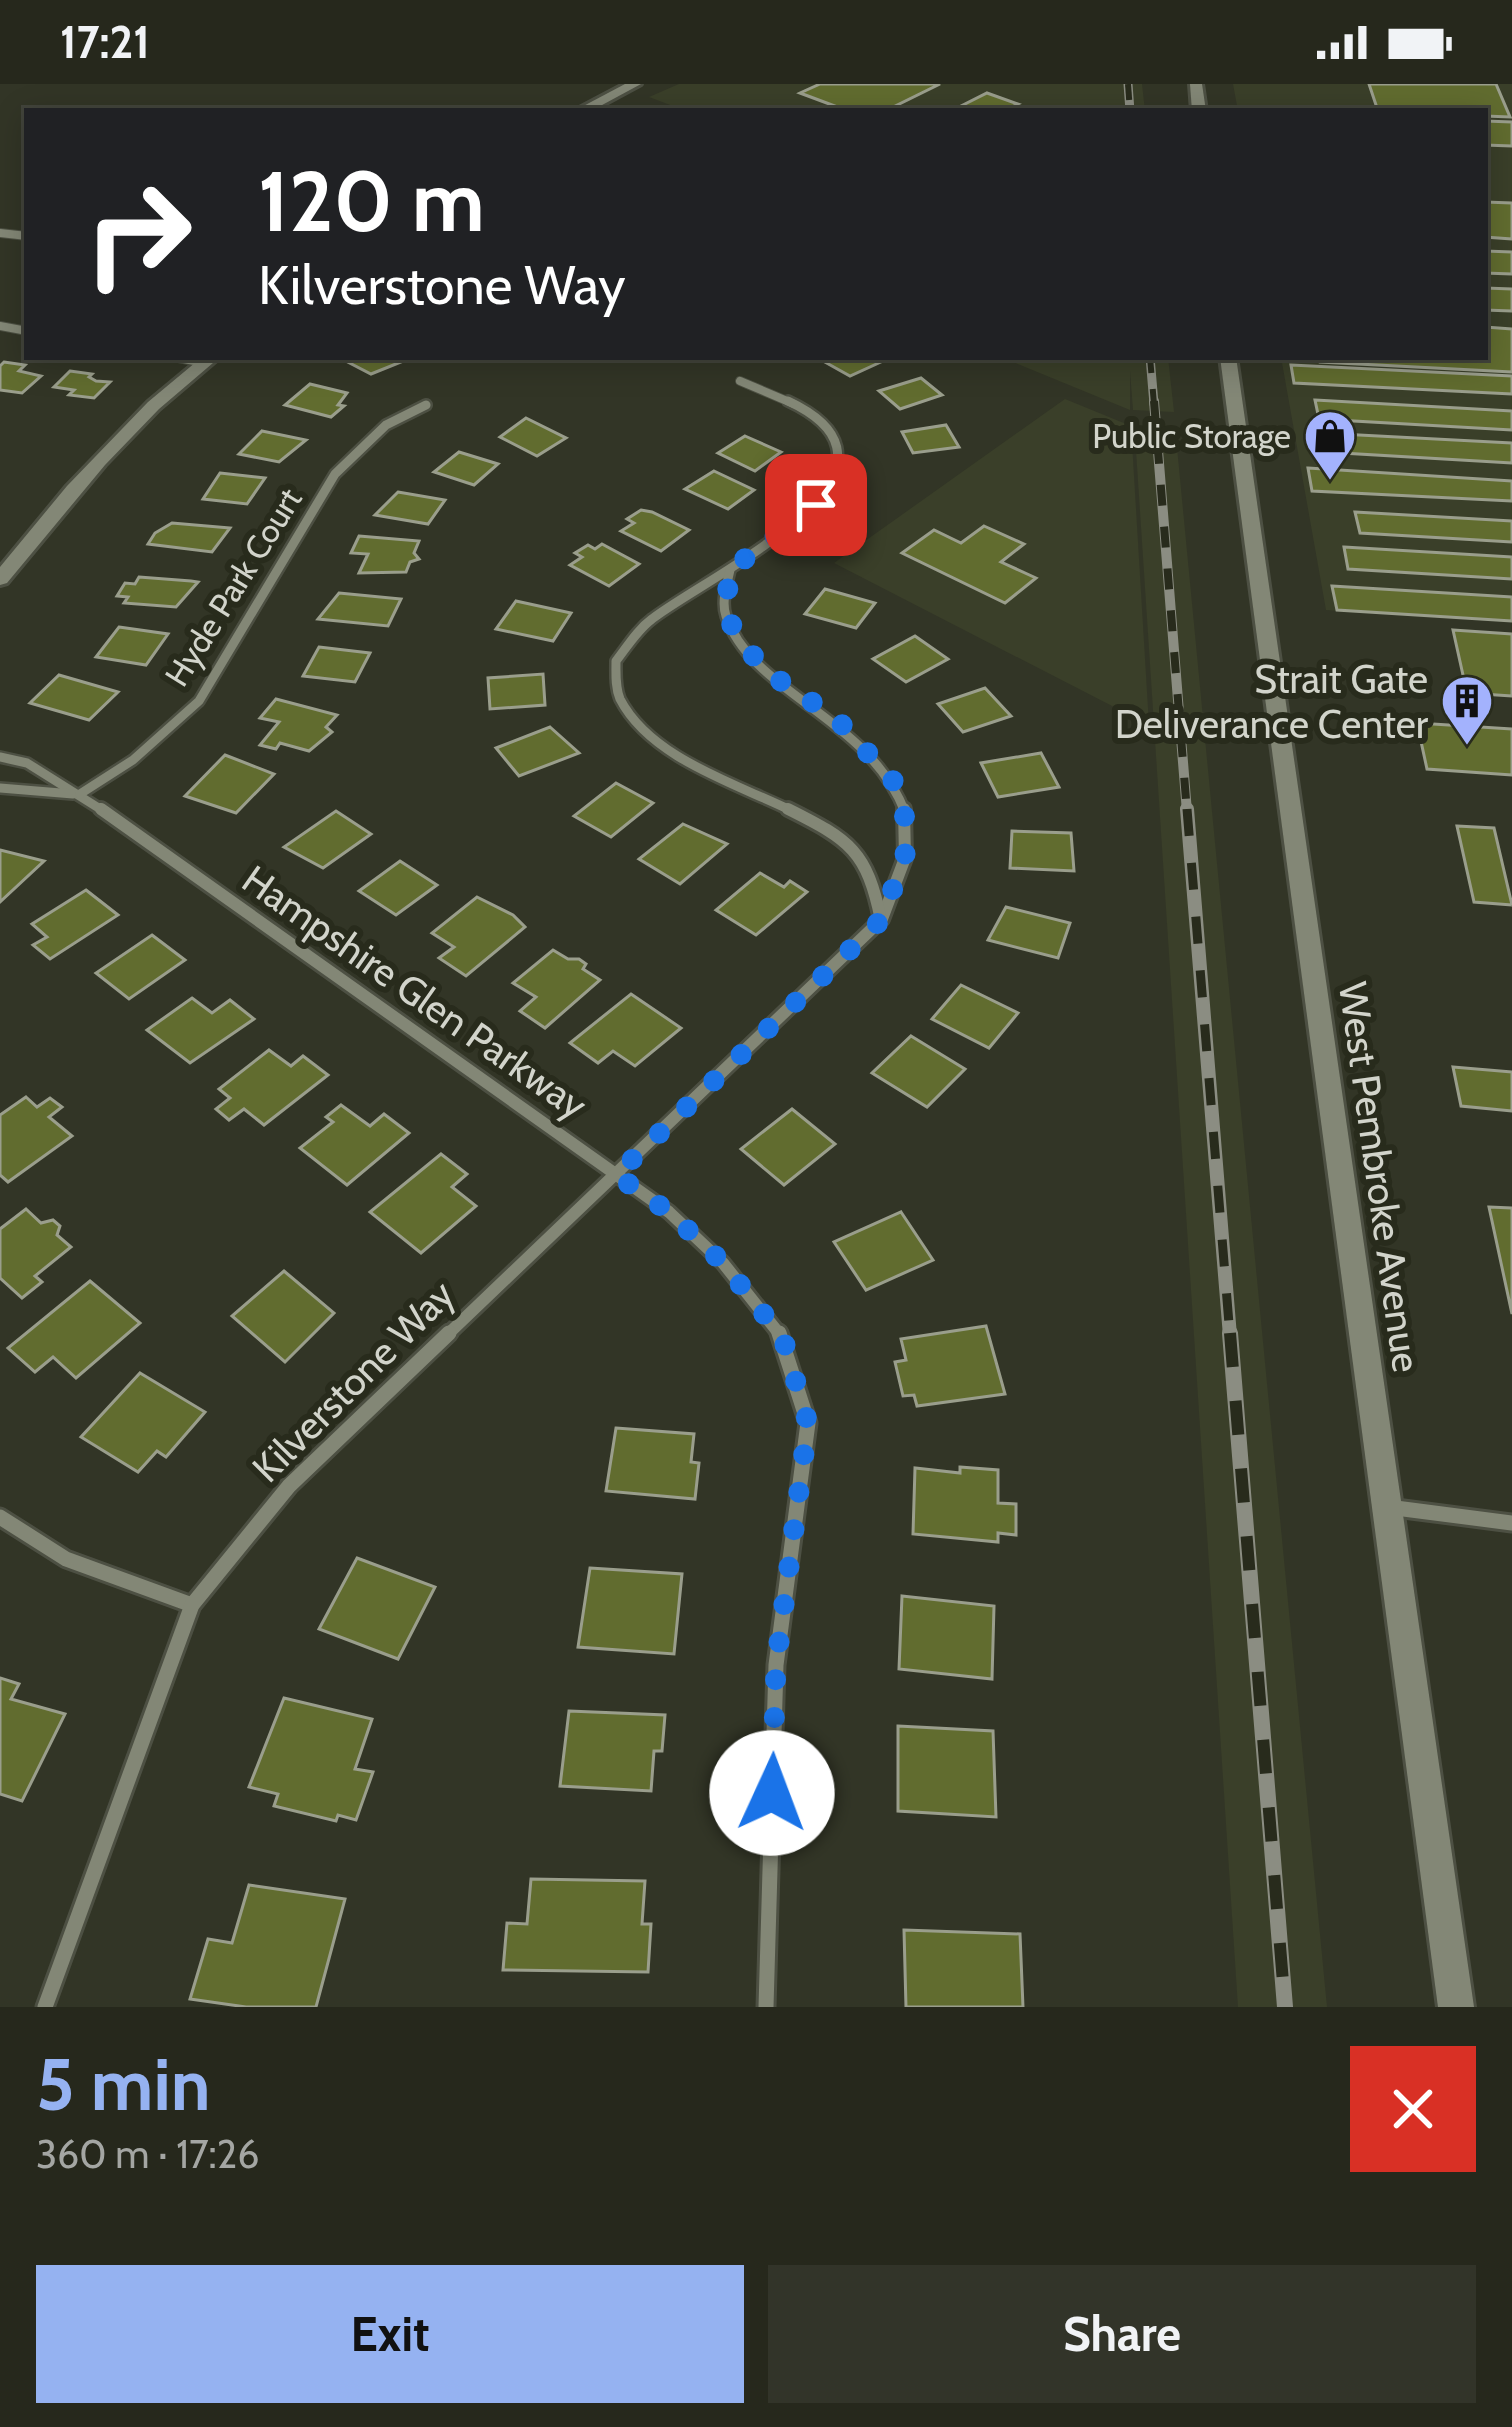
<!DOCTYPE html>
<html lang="en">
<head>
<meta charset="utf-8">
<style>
  body { margin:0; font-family:Cabin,sans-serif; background:#323429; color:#f1f3f6; height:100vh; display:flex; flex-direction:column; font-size:45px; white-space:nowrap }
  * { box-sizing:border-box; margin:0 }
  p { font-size:39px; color:#a4a6a3 }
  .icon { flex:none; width:66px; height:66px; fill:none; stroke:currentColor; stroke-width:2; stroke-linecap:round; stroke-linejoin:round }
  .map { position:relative; height:1923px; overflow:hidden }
  .details { display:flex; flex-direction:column; background:#26281c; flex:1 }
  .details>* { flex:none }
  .banner { position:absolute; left:24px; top:24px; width:1464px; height:252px; border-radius:0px; box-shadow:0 6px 30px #0003,0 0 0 3px #42443b; background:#202124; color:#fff; overflow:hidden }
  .pin { position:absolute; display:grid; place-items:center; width:102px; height:102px; color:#fff; margin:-51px; border-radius:24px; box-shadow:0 6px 18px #0006 }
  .me { position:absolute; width:132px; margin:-66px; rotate:2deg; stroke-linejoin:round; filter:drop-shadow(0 0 9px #0008) }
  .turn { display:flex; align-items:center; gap:42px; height:252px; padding:0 36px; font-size:54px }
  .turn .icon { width:156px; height:156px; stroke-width:2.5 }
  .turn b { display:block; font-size:84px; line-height:102px }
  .round { display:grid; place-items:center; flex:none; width:126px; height:126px; border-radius:0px; background:#323429 }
  .head { display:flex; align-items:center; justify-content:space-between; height:204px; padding:0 36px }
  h1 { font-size:72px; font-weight:800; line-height:90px; color:#95b2f1 }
  .cta { display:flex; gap:24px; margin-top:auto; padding:24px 36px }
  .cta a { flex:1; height:138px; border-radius:0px; background:#95b2f1; color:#111; font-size:48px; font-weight:800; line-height:138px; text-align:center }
  .cta a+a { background:#323429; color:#f1f3f6 }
  .status { display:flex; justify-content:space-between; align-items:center; height:84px; padding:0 60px; background:#26281c; direction:ltr }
  .status svg { height:33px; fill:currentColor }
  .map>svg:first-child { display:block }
</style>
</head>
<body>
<div class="status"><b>17:21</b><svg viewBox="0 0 49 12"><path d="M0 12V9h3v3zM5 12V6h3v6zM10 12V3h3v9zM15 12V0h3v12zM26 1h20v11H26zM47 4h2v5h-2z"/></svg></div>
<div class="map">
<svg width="1512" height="1923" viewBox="0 0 1512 1923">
  <rect width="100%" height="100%" fill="#323526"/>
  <g fill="#3a3f29">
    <path d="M 679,0 L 1142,0 L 1145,27 L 686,27 L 649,13 Z"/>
    <path d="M 1233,0 L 1512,0 L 1512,538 L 1326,526 L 1281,273 L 1485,273 L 1485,27 L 1238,27 Z"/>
    <path d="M 1001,273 L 1168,273 L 1174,328 L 1133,326 L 1130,287 L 1130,326 Z"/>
    <path d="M 1065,315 L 1131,342 L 1149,641 L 834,479 Z"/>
    <path d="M 1135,351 L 1176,353 L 1327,1923 L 1238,1923 Z"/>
  </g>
  <g fill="#616c2f" stroke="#9a9e8c" stroke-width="3">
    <path d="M 820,0 L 940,0 L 885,27 L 848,27 L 800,9 Z"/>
    <path d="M 1369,0 L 1496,0 L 1510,33 L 1485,32 L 1485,27 L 1378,27 Z"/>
    <path d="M 987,9 L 1018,20 L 1003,27 L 951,27 Z"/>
    <path d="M 1485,37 L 1512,38 L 1512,62 L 1485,61 Z"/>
    <path d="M 1485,118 L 1512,119 L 1512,155 L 1485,153 Z"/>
    <path d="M 1485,167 L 1512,168 L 1512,190 L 1485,189 Z"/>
    <path d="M 1485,204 L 1512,205 L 1512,227 L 1485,226 Z"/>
    <path d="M 1485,243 L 1512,245 L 1512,288 L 1320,278 L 1319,273 L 1485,273 Z"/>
    <path d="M 338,273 L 399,273 L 406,276 L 371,290 Z"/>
    <path d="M 832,273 L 875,273 L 883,277 L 850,292 L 823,277 Z"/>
    <path d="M 4,278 L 25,281 L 19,287 L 41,292 L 22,309 L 0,306 L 0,282 Z"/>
    <path d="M 1291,281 L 1512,292 L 1512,310 L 1294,299 Z"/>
    <path d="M 70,287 L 92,290 L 89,293 L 96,297 L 110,298 L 94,314 L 69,311 L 74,306 L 54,303 Z"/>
    <path d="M 921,294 L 942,311 L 900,325 L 879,307 Z"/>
    <path d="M 310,300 L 347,309 L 338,321 L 344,322 L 331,333 L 285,321 Z"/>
    <path d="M 1315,316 L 1512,327 L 1512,346 L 1319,335 Z"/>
    <path d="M 526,334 L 566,354 L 537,372 L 500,353 Z"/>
    <path d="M 946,341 L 959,363 L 913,369 L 902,348 Z"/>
    <path d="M 262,347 L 306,356 L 279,378 L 239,370 Z"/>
    <path d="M 1321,349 L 1512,359 L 1512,379 L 1325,368 Z"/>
    <path d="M 745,352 L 781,368 L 755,387 L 718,369 Z"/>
    <path d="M 459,368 L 498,380 L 474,401 L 434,388 Z"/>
    <path d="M 1308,384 L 1512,397 L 1512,417 L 1312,407 Z"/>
    <path d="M 714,387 L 754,406 L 728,425 L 685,405 Z"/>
    <path d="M 220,389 L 265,394 L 247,420 L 203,415 Z"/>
    <path d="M 398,408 L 445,416 L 428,440 L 375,431 Z"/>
    <path d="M 641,426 L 652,428 L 689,446 L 661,467 L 621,447 L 634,439 L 627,435 Z"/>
    <path d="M 1355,428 L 1512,437 L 1512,458 L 1360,449 Z"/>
    <path d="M 172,439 L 230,444 L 212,468 L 148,460 L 155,449 Z"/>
    <path d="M 984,442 L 1024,460 L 1001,478 L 1036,494 L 1005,519 L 902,469 L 934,446 L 961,459 Z"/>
    <path d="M 359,452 L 419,457 L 414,469 L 419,475 L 410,478 L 406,488 L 359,489 L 368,470 L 351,469 Z"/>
    <path d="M 602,460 L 639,480 L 609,502 L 570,481 L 582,473 L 575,469 L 588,461 L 595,465 Z"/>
    <path d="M 1344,463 L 1512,473 L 1512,495 L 1348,485 Z"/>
    <path d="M 139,493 L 191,497 L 198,498 L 176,523 L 124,519 L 128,513 L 117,512 L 125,499 L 135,500 Z"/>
    <path d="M 1332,502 L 1512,513 L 1512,537 L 1337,526 Z"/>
    <path d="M 825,505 L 875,519 L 856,544 L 805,530 Z"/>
    <path d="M 339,509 L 401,515 L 388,542 L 318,535 Z"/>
    <path d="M 516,517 L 571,529 L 553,557 L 496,545 Z"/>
    <path d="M 119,543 L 168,550 L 146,581 L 96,573 Z"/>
    <path d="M 1453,546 L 1512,550 L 1512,612 L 1467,609 Z"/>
    <path d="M 915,552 L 948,575 L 906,598 L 873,575 Z"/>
    <path d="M 319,563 L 370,569 L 355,598 L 303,592 Z"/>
    <path d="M 543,590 L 545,621 L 490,625 L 488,594 Z"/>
    <path d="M 59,591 L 118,608 L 89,636 L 30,619 Z"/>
    <path d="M 985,604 L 1011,632 L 963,648 L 938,620 Z"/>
    <path d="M 276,615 L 337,631 L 326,643 L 332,648 L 309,667 L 280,659 L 276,665 L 260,661 L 279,638 L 260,634 Z"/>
    <path d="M 1417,639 L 1512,645 L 1512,691 L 1427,685 Z"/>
    <path d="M 550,643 L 579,669 L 519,692 L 496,664 Z"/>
    <path d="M 1041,669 L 1059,703 L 998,713 L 981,679 Z"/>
    <path d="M 225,671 L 274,690 L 236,729 L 185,712 Z"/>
    <path d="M 616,699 L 653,719 L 611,753 L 574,732 Z"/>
    <path d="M 336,727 L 371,750 L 323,784 L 284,763 Z"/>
    <path d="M 683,740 L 727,760 L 680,800 L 639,775 Z"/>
    <path d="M 1457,742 L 1494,744 L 1512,821 L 1474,818 Z"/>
    <path d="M 1012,747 L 1071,749 L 1074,787 L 1010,784 Z"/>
    <path d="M 0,766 L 44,777 L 0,818 Z"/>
    <path d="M 400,777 L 437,801 L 396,831 L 359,807 Z"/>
    <path d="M 760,789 L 784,803 L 790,797 L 807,808 L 756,851 L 716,826 Z"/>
    <path d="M 86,806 L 118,831 L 50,875 L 33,861 L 47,853 L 32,840 Z"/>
    <path d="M 477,813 L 513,831 L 525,843 L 466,892 L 439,874 L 454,863 L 432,849 Z"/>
    <path d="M 1006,823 L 1070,839 L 1058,874 L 988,856 Z"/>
    <path d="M 152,851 L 185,876 L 129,915 L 96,889 Z"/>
    <path d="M 553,866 L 568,875 L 579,875 L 586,880 L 583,885 L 600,896 L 545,944 L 520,927 L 536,913 L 513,899 Z"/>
    <path d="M 961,901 L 1018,929 L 989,964 L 932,935 Z"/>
    <path d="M 631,910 L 681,944 L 635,982 L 613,967 L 598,979 L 570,959 Z"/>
    <path d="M 192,914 L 212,929 L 230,916 L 254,935 L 190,979 L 147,946 Z"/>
    <path d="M 911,952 L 965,985 L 927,1023 L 872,989 Z"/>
    <path d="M 269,966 L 291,982 L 303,972 L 328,991 L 264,1041 L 244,1025 L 229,1036 L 216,1025 L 230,1014 L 219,1005 Z"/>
    <path d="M 1453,983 L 1512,988 L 1512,1027 L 1461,1022 Z"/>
    <path d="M 26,1013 L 37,1023 L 50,1014 L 62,1023 L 49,1033 L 72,1052 L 8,1098 L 0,1091 L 0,1031 Z"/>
    <path d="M 341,1021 L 370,1042 L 384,1030 L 409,1049 L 347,1101 L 300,1064 L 333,1038 L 326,1033 Z"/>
    <path d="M 792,1025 L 835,1060 L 784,1101 L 741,1065 Z"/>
    <path d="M 441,1070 L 467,1090 L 452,1103 L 476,1122 L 421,1169 L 370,1128 Z"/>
    <path d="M 1489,1123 L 1512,1124 L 1512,1230 Z"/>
    <path d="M 26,1125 L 41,1139 L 53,1136 L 60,1142 L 57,1151 L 71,1163 L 35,1192 L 42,1198 L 22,1214 L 0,1194 L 0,1145 Z"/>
    <path d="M 901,1128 L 933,1176 L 866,1206 L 834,1158 Z"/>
    <path d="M 284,1187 L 334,1229 L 285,1278 L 232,1232 Z"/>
    <path d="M 90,1197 L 140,1239 L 76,1294 L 53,1273 L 35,1288 L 8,1264 Z"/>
    <path d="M 986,1242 L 1005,1310 L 917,1322 L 914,1311 L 903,1312 L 895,1278 L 906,1276 L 901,1255 Z"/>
    <path d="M 140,1289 L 205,1328 L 166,1373 L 157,1367 L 138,1388 L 81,1353 Z"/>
    <path d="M 616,1344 L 694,1350 L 691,1378 L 699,1379 L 695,1415 L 606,1407 Z"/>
    <path d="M 960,1383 L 998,1386 L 998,1419 L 1016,1420 L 1016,1451 L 998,1449 L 998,1458 L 913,1450 L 915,1384 L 960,1389 Z"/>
    <path d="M 357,1474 L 435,1503 L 398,1575 L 319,1545 Z"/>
    <path d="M 590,1484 L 682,1490 L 674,1570 L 578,1563 Z"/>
    <path d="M 902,1512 L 994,1522 L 992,1595 L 899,1585 Z"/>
    <path d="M 0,1594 L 19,1600 L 11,1615 L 65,1630 L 22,1717 L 0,1710 Z"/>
    <path d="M 284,1614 L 372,1635 L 355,1685 L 373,1688 L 356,1736 L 338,1731 L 336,1737 L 274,1722 L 278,1710 L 249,1703 Z"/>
    <path d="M 569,1627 L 665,1631 L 662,1667 L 654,1667 L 651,1707 L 560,1702 Z"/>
    <path d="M 898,1642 L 993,1647 L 996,1733 L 898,1727 Z"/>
    <path d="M 531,1795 L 645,1797 L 642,1840 L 651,1840 L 648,1888 L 503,1886 L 507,1839 L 527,1840 Z"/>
    <path d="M 249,1801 L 345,1815 L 316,1923 L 246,1923 L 190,1915 L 208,1855 L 232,1859 Z"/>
    <path d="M 904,1846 L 1020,1850 L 1023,1923 L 906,1923 Z"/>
  </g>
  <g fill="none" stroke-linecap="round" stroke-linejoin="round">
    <g stroke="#4d5043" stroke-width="10">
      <g id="street-far3">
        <path d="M 0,149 L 27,152"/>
        <path d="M 0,242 L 27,247"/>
        <path d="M 173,273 L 205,279"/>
        <path d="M 740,297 L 794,320"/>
      </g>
    </g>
    <g stroke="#4d5043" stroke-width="14">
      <g id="street-far2">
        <path d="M 788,317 C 938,387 705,493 652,535 C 637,546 627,563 616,577 C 616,589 615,603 620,615 C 651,675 738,700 794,728"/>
        <path d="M 730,486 C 727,500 721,518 726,532 C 752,610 868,632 905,728"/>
        <path d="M 0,673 L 27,679 L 105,728"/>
        <path d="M 0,704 L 73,710"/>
        <path d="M 80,710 L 133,676 L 199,617 L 335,390 L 386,341 L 426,321"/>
      </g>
    </g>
    <g stroke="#4d5043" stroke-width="18">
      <g id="street-far1">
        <path d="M 101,725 L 669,1128 L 723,1179 L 781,1252"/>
        <path d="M 882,835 L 905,774 L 904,725"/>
        <path d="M 446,1252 L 881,836 C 867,767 850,756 788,725"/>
      </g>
    </g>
    <g stroke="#4d5043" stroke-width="21">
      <g id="street">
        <path d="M 1388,1423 L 1512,1439"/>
        <path d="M 0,1433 L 66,1475 L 192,1521"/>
        <path d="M 45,1923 L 192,1521 L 289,1402 L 449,1249"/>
        <path d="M 766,1923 L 776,1581 L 808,1339 L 779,1249"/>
      </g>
    </g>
    <g stroke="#4d5043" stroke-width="6">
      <g id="secondary">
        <path d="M 625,0 L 641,0 L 591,27 L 574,27 Z"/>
        <path d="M 1190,0 L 1202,0 L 1206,27 L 1192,27 Z"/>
        <path d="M 202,273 L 220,273 L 159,325 L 105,381 L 7,499 L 0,501 L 0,483 L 67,402 L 148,318 Z"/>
        <path d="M 1220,273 L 1236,273 L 1474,1923 L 1438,1923 Z"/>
      </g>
    </g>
    <use href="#street-far3" stroke="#838776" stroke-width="8"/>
    <use href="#street-far2" stroke="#838776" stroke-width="9"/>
    <use href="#street-far1" stroke="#838776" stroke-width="12"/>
    <use href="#street" stroke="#838776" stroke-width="15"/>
    <use href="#secondary" fill="#838776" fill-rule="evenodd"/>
    <g stroke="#8b8d82" stroke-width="9">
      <g id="rail-far3">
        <path d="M 1128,0 L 1130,27"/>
        <path d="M 1150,273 L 1154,320"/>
      </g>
    </g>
    <g stroke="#8b8d82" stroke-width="10">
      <path id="rail-far2" d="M 1154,317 L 1187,728"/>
    </g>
    <g stroke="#8b8d82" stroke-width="14">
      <path id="rail-far1" d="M 1187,725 L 1230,1252"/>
    </g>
    <g stroke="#8b8d82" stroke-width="16">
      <path id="rail" d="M 1230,1249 L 1285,1923"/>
    </g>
    <use href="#rail-far3" stroke="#282b1c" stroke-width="6" stroke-dasharray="16" stroke-linecap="butt"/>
    <use href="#rail-far2" stroke="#282b1c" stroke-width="8" stroke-dasharray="21" stroke-linecap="butt"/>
    <use href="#rail-far1" stroke="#282b1c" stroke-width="9" stroke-dasharray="27" stroke-linecap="butt"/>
    <use href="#rail" stroke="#282b1c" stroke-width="12" stroke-dasharray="34" stroke-linecap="butt"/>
  </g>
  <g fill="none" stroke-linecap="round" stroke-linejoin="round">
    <path stroke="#1a73e8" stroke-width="21" stroke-dasharray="0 37.8" d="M 772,1709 L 776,1581 L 808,1339 L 783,1254 L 723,1179 L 669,1128 L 616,1091 L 881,836 L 905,773 L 906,738 L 896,700 L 836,634 L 767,588 L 741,557 L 725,529 L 730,486 L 816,421"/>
  </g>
  <defs>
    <g id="shop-pin" transform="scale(2.7)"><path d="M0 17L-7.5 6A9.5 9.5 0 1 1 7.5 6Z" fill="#a3b2fd" stroke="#282b1c"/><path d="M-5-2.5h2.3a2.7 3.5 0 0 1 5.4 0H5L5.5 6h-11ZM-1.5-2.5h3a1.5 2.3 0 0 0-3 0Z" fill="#111"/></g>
    <g id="building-pin" transform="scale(2.7)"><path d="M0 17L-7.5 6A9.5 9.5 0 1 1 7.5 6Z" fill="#a3b2fd" stroke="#282b1c"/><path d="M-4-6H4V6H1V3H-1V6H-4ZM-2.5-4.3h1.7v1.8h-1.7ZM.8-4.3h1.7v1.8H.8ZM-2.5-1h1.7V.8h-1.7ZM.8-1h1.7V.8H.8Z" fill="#111"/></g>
  </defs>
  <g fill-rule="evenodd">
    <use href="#shop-pin" x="1330" y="352"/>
    <use href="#building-pin" x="1467" y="617"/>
  </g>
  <g text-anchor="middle" stroke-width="12" stroke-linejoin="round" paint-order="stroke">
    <g font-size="33" fill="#d2d4cb" stroke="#282b1c" text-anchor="end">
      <text x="1291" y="364">Public Storage</text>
    </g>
    <g font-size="33" fill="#d2d4cb" stroke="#282b1c">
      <text transform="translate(233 503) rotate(-58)" y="12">Hyde Park Court</text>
    </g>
    <g font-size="39" fill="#d2d4cb" stroke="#282b1c" text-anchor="end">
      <text x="1428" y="609">Strait Gate<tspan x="1428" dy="45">Deliverance Center</tspan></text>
    </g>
    <g font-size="39" fill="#d2d4cb" stroke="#282b1c">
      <text transform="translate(415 908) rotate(35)" y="14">Hampshire Glen Parkway</text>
      <text transform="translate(1380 1093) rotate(82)" y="14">West Pembroke Avenue</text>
      <text transform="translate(353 1297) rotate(-45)" y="14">Kilverstone Way</text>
    </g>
  </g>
</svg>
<div class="pin" style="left:816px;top:421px;background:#d93025"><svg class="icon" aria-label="arrive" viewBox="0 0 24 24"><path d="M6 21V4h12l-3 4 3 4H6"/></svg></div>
<svg class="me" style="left:772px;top:1709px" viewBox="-20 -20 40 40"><circle r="19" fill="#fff"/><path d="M0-13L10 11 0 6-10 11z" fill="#1a73e8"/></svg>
<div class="banner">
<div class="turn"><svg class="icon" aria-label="right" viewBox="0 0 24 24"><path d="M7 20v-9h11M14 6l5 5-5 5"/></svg><div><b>120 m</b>Kilverstone Way</div></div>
</div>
</div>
<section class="details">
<div class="head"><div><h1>5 min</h1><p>360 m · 17:26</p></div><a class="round" style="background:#d93025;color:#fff"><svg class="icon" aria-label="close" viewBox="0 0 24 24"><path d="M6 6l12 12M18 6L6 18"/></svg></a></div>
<div class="cta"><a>Exit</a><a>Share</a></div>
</section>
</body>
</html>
